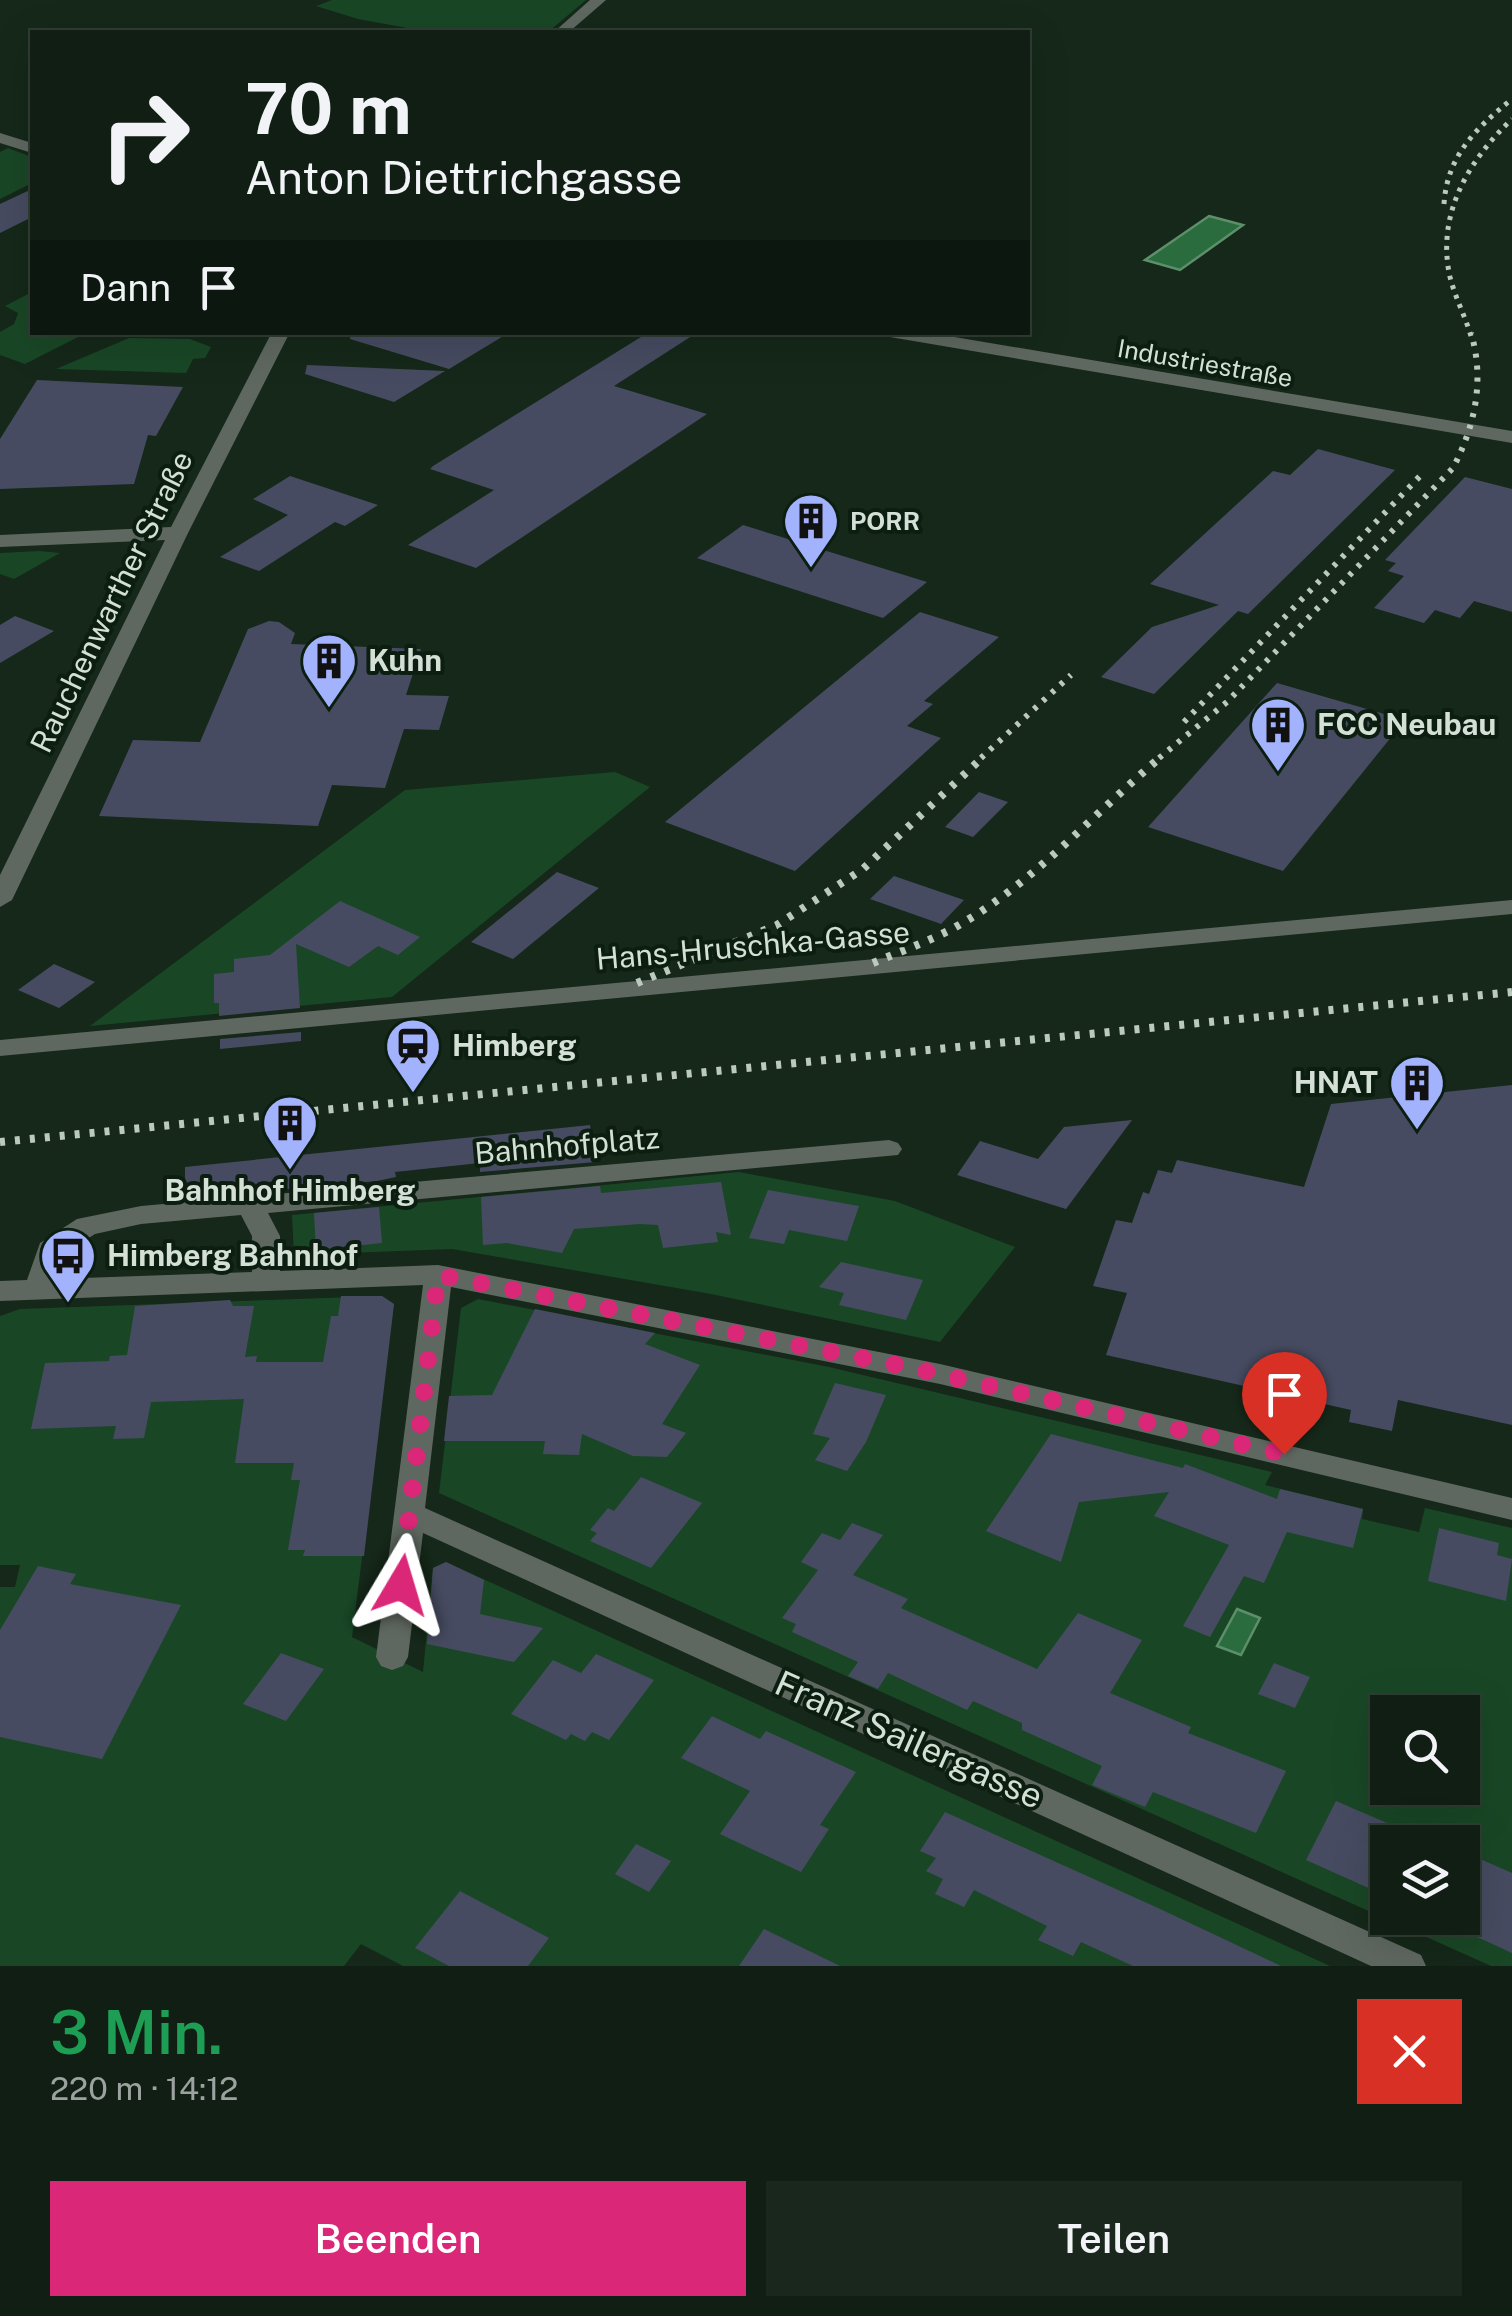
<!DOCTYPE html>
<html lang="de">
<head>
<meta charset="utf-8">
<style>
  body { margin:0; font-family:"Public Sans",sans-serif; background:#19271c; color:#f1f3f6; height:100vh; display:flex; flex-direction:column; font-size:38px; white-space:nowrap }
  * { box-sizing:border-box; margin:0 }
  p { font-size:32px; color:#9ca2a0 }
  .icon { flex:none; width:55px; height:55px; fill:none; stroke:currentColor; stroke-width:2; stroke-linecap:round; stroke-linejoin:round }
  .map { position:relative; height:1966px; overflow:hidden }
  .sheet { display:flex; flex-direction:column; background:#101e13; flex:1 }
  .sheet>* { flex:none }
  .top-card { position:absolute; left:30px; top:30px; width:1000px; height:305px; border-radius:0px; box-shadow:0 10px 40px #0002,0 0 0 2px #303c33; background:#101e13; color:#f1f3f6; overflow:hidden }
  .tools { position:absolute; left:1370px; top:1695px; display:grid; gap:20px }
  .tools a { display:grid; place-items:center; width:110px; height:110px; border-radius:0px; background:#101e13; box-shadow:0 10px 40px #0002,0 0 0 2px #303c33; font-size:50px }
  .pin { position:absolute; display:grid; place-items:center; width:85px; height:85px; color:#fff; margin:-102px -42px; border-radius:50% 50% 50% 0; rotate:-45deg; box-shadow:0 0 10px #0007 }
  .pin .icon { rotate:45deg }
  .me { position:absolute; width:110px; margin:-55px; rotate:7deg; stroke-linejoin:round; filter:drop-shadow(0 0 8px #0008) }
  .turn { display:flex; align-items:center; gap:35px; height:210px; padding:0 50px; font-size:45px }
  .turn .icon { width:130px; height:130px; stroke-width:2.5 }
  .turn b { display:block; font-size:70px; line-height:85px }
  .then { display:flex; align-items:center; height:95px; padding:0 50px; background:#0003; gap:20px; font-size:38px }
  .round { display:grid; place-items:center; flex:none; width:105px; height:105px; border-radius:0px; background:#19271c }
  .overview { display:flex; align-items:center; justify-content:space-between; height:170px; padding:0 50px }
  h1 { font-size:60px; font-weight:600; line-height:75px; color:#1e9e55 }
  .button { display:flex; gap:20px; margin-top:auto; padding:20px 50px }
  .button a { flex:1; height:115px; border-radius:0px; background:#db2777; color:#fff; font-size:40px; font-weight:600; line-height:115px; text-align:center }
  .button a+a { background:#19271c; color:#f1f3f6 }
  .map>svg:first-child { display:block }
</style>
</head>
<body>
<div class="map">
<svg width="1512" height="1966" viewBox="0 0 1512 1966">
  <rect width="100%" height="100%" fill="#152819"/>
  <g fill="#194726" fill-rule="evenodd">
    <path d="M 332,0 L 586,0 L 548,32 L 429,32 L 358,19 L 316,6 Z"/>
    <path d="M 8,148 L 32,157 L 32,183 L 0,199 L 0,152 Z"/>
    <path d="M 32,292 L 32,332 L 86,333 L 25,364 L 0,355 L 0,332 L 14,324 L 18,313 L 5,306 Z"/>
    <path d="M 129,338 L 190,339 L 211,347 L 205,358 L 193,359 L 186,373 L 56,369 Z"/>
    <path d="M 39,551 L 60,553 L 14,579 L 0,574 L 0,553 Z"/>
    <path d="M 615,772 L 650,787 L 392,997 L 90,1026 L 405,790 Z"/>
    <path d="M 739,1172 L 895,1201 L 1015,1247 L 940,1342 L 711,1294 L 452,1249 L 294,1255 L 292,1215 Z"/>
    <path d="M 382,1296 L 394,1304 L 352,1637 L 423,1672 L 433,1568 L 446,1562 L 1330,1966 L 403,1966 L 361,1944 L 344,1966 L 0,1966 L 0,1587 L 15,1587 L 20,1565 L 0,1565 L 0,1316 L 20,1309 Z"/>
    <path d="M 478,1299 L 829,1367 L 1272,1472 L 1265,1485 L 1363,1509 L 1362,1519 L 1419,1532 L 1425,1508 L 1512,1528 L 1512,1966 L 1491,1966 L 439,1493 L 461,1308 ZM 1388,1712 L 1462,1712 L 1462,1788 L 1388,1788 ZM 1388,1842 L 1462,1842 L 1462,1918 L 1388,1918 Z"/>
  </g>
  <g fill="#2a6c3d" stroke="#5d8f6b" stroke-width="2.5">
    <path d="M 1209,216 L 1243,225 L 1180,270 L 1145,260 Z"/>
    <path d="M 1237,1609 L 1260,1618 L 1241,1655 L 1217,1646 Z"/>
  </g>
  <g fill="#464b61">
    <path d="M 32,189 L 32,217 L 0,233 L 0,204 Z"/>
    <path d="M 351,332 L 510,332 L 449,369 L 350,339 Z"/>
    <path d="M 649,332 L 698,332 L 614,386 L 707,414 L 476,568 L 408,545 L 494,490 L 430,469 L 433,466 Z"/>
    <path d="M 307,365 L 445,371 L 394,402 L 305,374 Z"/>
    <path d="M 37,380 L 183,387 L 156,436 L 148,435 L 134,484 L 0,489 L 0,439 Z"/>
    <path d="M 1318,449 L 1395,470 L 1248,614 L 1238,611 L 1154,694 L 1101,677 L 1152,627 L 1219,605 L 1150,584 L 1273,471 L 1290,475 Z"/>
    <path d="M 290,476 L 378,505 L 345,526 L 335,522 L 259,571 L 220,557 L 288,515 L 253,499 Z"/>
    <path d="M 1465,477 L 1512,489 L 1512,612 L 1474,601 L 1460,618 L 1435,610 L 1424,623 L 1374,608 L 1404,576 L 1388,571 L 1396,563 L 1385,560 Z"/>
    <path d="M 743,525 L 927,582 L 883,618 L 697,558 Z"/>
    <path d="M 920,612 L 999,637 L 924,701 L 933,704 L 907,726 L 941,738 L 795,871 L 665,822 Z"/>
    <path d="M 15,616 L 54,631 L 0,663 L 0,625 Z"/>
    <path d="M 269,621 L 279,622 L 295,633 L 291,644 L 421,649 L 406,695 L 449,696 L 439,730 L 404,729 L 385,788 L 332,785 L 318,826 L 99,816 L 133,740 L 200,742 L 248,629 Z"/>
    <path d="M 1277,683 L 1405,720 L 1283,871 L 1148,827 Z"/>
    <path d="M 979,792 L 1008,802 L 973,837 L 945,827 Z"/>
    <path d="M 557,872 L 599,888 L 513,959 L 471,942 Z"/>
    <path d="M 894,876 L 964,900 L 941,924 L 870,899 Z"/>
    <path d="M 340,901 L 420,937 L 398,955 L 378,946 L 349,967 L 296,944 L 300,1008 L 219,1016 L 219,1003 L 214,1003 L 214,974 L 234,972 L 234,959 L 270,955 Z"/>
    <path d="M 54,964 L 95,982 L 59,1008 L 18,990 Z"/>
    <path d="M 301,1032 L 301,1041 L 220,1049 L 220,1039 Z"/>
    <path d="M 1512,1085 L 1512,1425 L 1398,1400 L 1392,1431 L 1349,1422 L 1351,1410 L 1106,1355 L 1127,1293 L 1093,1286 L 1116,1220 L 1132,1223 L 1143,1192 L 1149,1194 L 1158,1170 L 1172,1173 L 1177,1160 L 1304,1187 L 1331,1104 Z"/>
    <path d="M 1132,1120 L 1066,1209 L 957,1175 L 980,1141 L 1038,1159 L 1064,1127 Z"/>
    <path d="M 590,1125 L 596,1162 L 480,1172 L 480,1163 L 395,1172 L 396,1177 L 377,1181 L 185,1198 L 185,1167 Z"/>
    <path d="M 721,1182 L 731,1235 L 716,1232 L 718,1242 L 663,1248 L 658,1225 L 640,1224 L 574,1229 L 562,1253 L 507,1243 L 483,1245 L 481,1197 L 600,1186 L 601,1193 Z"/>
    <path d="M 768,1190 L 859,1206 L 847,1241 L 789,1230 L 784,1244 L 749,1238 Z"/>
    <path d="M 379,1207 L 382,1243 L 316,1250 L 314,1213 Z"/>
    <path d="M 841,1262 L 923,1280 L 906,1320 L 839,1305 L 844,1293 L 819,1287 Z"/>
    <path d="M 341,1296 L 382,1296 L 394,1304 L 364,1556 L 303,1556 L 305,1550 L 288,1550 L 300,1480 L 291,1480 L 294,1463 L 235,1463 L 244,1399 L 151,1402 L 144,1438 L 113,1439 L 116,1426 L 31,1429 L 45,1363 L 109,1361 L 110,1356 L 127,1355 L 135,1306 L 230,1300 L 233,1306 L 254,1306 L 245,1357 L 257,1356 L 256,1362 L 323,1362 L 331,1316 L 338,1316 Z"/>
    <path d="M 535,1309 L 655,1333 L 645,1344 L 700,1365 L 662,1424 L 686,1433 L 667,1457 L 633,1456 L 582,1434 L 579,1455 L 543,1454 L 545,1441 L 444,1441 L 449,1396 L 492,1395 Z"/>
    <path d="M 835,1383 L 886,1395 L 866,1442 L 847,1471 L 815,1460 L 830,1438 L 813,1434 Z"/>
    <path d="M 1051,1434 L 1183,1468 L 1185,1464 L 1277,1499 L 1280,1489 L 1363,1509 L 1353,1548 L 1287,1532 L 1264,1583 L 1244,1576 L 1210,1637 L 1183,1626 L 1229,1545 L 1154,1516 L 1169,1492 L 1079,1502 L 1061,1562 L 986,1531 Z"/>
    <path d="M 641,1477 L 702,1503 L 651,1568 L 590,1541 L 597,1533 L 590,1530 L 608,1508 L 614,1511 Z"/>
    <path d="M 852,1523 L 883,1535 L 853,1575 L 908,1599 L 901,1608 L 1037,1669 L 1078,1613 L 1142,1640 L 1110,1693 L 1191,1727 L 1188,1733 L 1286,1771 L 1256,1833 L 1153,1792 L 1145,1807 L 1092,1785 L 1102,1766 L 1022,1730 L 1022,1723 L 973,1701 L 967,1710 L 888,1673 L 878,1689 L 848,1676 L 858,1662 L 792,1632 L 796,1624 L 782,1618 L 818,1570 L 801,1562 L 822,1533 L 840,1540 Z"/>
    <path d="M 1439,1528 L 1499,1543 L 1497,1555 L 1512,1559 L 1506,1601 L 1428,1581 Z"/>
    <path d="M 446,1562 L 484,1580 L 480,1614 L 543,1628 L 514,1662 L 427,1644 L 433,1568 Z"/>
    <path d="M 38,1566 L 76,1574 L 70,1584 L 181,1605 L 102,1759 L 0,1737 L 0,1630 Z"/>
    <path d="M 281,1653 L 324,1669 L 286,1721 L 243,1704 Z"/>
    <path d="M 596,1654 L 654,1680 L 609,1740 L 592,1732 L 585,1741 L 571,1734 L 566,1740 L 511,1714 L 553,1660 L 581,1673 Z"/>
    <path d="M 1274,1663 L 1310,1677 L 1295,1708 L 1258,1694 Z"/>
    <path d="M 712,1716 L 760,1739 L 766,1731 L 856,1772 L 820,1825 L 829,1829 L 801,1872 L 720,1834 L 750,1791 L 681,1758 Z"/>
    <path d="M 1336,1801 L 1401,1829 L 1395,1842 L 1388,1842 L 1388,1859 L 1373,1890 L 1306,1860 Z"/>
    <path d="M 945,1812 L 1158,1908 L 1281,1966 L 1133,1966 L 1081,1942 L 1073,1956 L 1038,1940 L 1047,1926 L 974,1890 L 964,1907 L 935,1894 L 943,1879 L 926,1871 L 936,1858 L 920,1851 Z"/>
    <path d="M 636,1844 L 671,1861 L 649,1892 L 615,1874 Z"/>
    <path d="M 1462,1851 L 1512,1873 L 1512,1953 L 1462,1930 Z"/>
    <path d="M 460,1891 L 549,1938 L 528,1966 L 449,1966 L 415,1948 Z"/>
    <path d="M 764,1929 L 840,1966 L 739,1966 Z"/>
  </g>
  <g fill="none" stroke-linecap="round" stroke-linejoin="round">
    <g fill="#5f6860" fill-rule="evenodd">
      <path d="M 590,0 L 606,0 L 569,32 L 554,32 Z"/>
      <path d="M 0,133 L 32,143 L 32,153 L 0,143 Z"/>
      <path d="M 272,332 L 290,332 L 188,533 L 12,900 L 0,907 L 0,875 L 165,540 L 0,547 L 0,535 L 171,527 Z"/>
      <path d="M 881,332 L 925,332 L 1512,431 L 1512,443 L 890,337 Z"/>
      <path d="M 1512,900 L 1512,914 L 0,1056 L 0,1040 Z"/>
      <path d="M 889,1140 L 898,1143 L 902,1149 L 898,1155 L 268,1213 L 280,1236 L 280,1271 L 438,1265 L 940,1364 L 1512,1498 L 1512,1520 L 940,1384 L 451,1287 L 425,1508 L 1421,1955 L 1426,1966 L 1371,1966 L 423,1533 L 408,1657 L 403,1666 L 392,1670 L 381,1666 L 376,1657 L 423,1285 L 0,1301 L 0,1281 L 27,1280 L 40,1243 L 77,1219 L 141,1206 ZM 241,1215 L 252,1236 L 252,1272 L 55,1279 L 62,1255 L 95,1234 L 141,1224 Z"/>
    </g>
    <g stroke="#bcc9be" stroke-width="5" stroke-dasharray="4 6" stroke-linecap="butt">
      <path d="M 1444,204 C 1447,156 1476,128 1512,99"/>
      <path d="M 1471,336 C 1465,316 1455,297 1450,277 C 1436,215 1468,161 1512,119"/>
    </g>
    <g stroke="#bcc9be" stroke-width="6" stroke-dasharray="4 8" stroke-linecap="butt">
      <path d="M 1184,722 L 1421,475"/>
      <path d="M 981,758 L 1071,675"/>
      <path d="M 1159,758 L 1227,702 L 1453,468 C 1475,426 1485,380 1471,333"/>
    </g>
    <g stroke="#bcc9be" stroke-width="8" stroke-dasharray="5 10" stroke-linecap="butt">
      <path d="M 873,963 C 899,952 927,942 952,929 C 1031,886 1094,813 1162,756"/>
      <path d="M 637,983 L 777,925 L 863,869 L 984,756"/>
      <path d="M 0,1142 L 1512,992"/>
    </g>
  </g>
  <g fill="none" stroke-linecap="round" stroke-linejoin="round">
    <path stroke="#db2777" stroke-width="18" stroke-dasharray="0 32.4" d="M 401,1585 L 438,1275 L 908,1367 L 1284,1454"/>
  </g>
  <defs>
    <g id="building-pin" transform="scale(2.875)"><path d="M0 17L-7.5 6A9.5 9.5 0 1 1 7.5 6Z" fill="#a3b2fd" stroke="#0b1e10"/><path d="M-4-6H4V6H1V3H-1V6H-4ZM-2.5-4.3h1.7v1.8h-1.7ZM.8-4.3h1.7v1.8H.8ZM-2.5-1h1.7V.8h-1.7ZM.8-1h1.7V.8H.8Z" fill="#111"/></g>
    <g id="station-pin" transform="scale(2.875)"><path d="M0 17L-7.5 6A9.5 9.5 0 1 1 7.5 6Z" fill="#a3b2fd" stroke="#0b1e10"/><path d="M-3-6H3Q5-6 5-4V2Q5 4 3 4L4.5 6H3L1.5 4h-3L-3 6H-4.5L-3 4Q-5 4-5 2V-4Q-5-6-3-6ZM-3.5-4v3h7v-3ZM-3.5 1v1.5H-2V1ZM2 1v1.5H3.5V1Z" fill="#111"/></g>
    <g id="bus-pin" transform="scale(2.875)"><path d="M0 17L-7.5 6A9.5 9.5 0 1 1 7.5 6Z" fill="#a3b2fd" stroke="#0b1e10"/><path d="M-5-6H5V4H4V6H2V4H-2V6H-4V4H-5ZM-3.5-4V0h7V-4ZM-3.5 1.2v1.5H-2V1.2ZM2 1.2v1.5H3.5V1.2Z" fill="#111"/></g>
  </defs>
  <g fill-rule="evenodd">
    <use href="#building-pin" x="811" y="521"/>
    <use href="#building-pin" x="329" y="661"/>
    <use href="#building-pin" x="1278" y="725"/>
    <use href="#station-pin" x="413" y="1046"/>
    <use href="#building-pin" x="1417" y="1083"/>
    <use href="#building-pin" x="290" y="1123"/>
    <use href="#bus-pin" x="68" y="1256"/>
  </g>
  <g text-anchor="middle" stroke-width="8" stroke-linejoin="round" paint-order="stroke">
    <g font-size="25" fill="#d4e0d6" stroke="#0b1e10">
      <text transform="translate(1205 363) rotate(10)" y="9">Industriestraße</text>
    </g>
    <g font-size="25" font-weight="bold" fill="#d4e0d6" stroke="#0b1e10" text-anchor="start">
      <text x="850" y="530">PORR</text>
    </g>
    <g font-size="30" fill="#d4e0d6" stroke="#0b1e10">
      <text transform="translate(112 602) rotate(-64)" y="10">Rauchenwarther Straße</text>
      <text transform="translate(753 946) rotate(-5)" y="10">Hans-Hruschka-Gasse</text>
      <text transform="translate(567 1146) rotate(-5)" y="10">Bahnhofplatz</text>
    </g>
    <g font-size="30" font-weight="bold" fill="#d4e0d6" stroke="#0b1e10" text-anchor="start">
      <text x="368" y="671">Kuhn</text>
      <text x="1317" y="735">FCC Neubau</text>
      <text x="452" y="1056">Himberg</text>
      <text x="1378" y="1093" text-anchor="end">HNAT</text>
      <text x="290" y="1201" text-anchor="middle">Bahnhof Himberg</text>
      <text x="107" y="1266">Himberg Bahnhof</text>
    </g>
    <g font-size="35" fill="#d4e0d6" stroke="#0b1e10">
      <text transform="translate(909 1740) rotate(24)" y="12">Franz Sailergasse</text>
    </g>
  </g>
</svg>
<div class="tools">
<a><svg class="icon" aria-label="search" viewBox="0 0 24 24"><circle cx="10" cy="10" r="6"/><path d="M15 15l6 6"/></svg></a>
<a><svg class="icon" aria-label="layers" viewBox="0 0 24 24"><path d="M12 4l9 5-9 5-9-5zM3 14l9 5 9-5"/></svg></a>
</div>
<div class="pin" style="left:1284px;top:1454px;background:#d93025"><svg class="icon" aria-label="arrive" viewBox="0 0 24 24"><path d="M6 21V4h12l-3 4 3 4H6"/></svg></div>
<svg class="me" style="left:401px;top:1585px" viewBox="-20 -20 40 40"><path d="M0-17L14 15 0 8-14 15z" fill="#db2777" stroke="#fff" stroke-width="4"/></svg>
<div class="top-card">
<div class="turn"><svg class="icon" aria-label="right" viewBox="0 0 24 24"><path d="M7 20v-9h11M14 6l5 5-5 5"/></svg><div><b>70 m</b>Anton Diettrichgasse</div></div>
<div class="then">Dann<svg class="icon" aria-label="arrive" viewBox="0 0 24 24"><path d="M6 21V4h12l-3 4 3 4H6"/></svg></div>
</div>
</div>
<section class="sheet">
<div class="overview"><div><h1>3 Min.</h1><p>220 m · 14:12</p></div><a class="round" style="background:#d93025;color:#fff"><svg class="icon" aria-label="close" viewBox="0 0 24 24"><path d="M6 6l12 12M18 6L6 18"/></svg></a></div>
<div class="button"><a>Beenden</a><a>Teilen</a></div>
</section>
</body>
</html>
